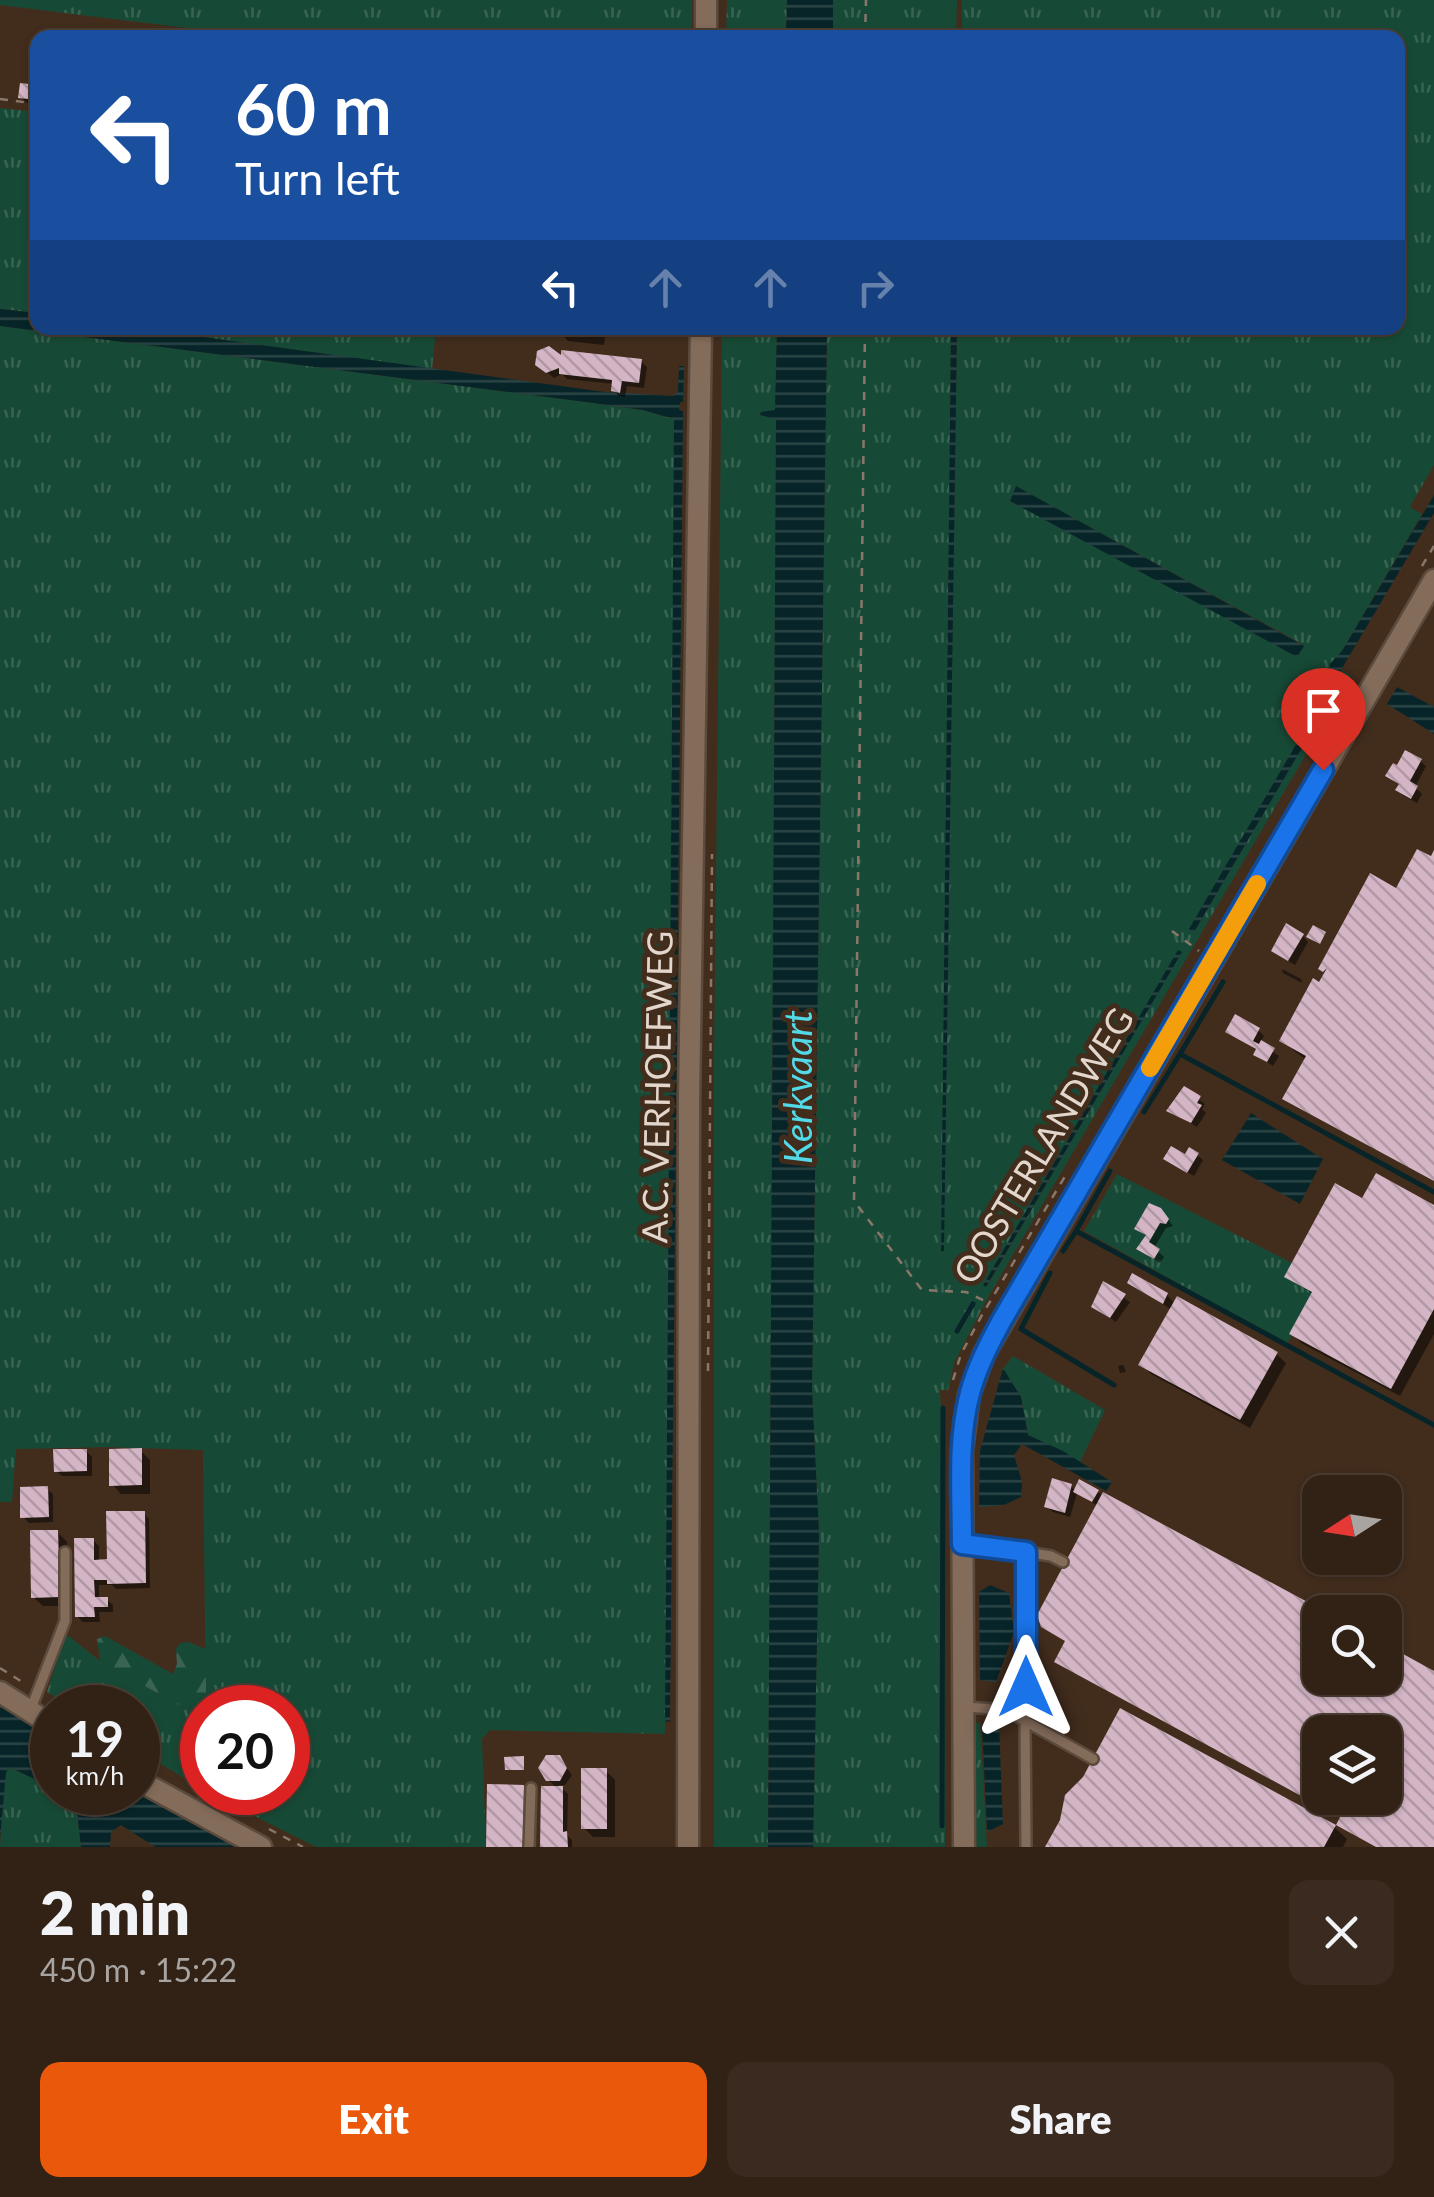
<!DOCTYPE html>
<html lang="en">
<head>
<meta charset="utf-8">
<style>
  body { margin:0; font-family:Lato,sans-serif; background:#3a2a1f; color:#f1f3f6; height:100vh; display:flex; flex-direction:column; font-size:38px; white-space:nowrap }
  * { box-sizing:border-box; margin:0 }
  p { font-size:32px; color:#a8a4a1 }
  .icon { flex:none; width:55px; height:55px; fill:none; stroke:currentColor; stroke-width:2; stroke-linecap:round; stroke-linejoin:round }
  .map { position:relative; height:1847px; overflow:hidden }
  .panel { display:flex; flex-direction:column; background:#322216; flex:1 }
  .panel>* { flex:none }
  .hud { position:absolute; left:30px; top:30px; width:1375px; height:305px; border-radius:20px; box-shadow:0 2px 8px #0004,0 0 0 2px #4d3f35; background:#1a4fa0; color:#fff; overflow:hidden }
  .needle { width:65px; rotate:258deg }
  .fabs { position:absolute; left:1302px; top:1475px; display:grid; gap:20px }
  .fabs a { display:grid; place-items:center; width:100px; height:100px; border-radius:20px; background:#322216; box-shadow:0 2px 8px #0004,0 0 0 2px #4d3f35; font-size:50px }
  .speed { position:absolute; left:30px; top:1685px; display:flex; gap:20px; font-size:50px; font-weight:700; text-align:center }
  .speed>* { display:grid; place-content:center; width:130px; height:130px; border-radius:50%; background:#322216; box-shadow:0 2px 8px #0004,0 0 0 2px #4d3f35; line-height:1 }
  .speed small { font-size:25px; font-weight:400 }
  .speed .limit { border:15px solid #d22; background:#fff; color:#111 }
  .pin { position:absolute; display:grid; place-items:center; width:85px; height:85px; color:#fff; margin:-102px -42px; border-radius:50% 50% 50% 0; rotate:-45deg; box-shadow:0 0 10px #0007 }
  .pin .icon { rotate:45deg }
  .me { position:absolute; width:110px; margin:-55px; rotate:0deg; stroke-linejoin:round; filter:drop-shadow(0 0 8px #0008) }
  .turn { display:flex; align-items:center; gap:35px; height:210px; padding:0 40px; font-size:45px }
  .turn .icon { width:130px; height:130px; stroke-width:2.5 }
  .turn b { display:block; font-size:70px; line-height:85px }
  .lanes { display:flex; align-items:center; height:95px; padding:0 40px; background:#0003; justify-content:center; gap:50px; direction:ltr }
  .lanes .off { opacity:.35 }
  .round { display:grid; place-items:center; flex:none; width:105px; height:105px; border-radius:20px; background:#3a2a1f }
  .overview { display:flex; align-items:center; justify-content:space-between; height:170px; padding:0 40px }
  h1 { font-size:60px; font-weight:800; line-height:75px }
  .button { display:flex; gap:20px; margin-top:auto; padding:20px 40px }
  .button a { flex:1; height:115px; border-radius:20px; background:#ea580c; color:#fff; font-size:40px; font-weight:800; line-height:115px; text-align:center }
  .button a+a { background:#3a2a1f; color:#f1f3f6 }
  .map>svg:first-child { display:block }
</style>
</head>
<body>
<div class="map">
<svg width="1434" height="1847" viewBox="0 0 1434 1847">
  <defs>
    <pattern id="grass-tufts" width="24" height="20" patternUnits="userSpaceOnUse" patternTransform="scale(2.5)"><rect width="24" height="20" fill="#174a36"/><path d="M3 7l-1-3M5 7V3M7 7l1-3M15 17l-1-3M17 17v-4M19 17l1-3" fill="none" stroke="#396352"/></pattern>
    <pattern id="forest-firs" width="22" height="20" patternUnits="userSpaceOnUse" patternTransform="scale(2.5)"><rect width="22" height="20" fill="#174a36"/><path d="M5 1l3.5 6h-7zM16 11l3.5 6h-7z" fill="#396352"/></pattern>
    <pattern id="water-rules" width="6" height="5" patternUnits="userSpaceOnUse" patternTransform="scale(2.5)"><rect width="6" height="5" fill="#072528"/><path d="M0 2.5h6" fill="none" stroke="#2b4446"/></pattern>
    <pattern id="building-back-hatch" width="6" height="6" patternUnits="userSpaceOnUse" patternTransform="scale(2.5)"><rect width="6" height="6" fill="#d3b5c5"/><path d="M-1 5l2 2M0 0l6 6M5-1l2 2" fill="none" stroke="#af98a3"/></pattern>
  </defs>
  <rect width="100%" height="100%" fill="#422d1d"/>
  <g fill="url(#grass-tufts)" fill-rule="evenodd">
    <path d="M 0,0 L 692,0 L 692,37 L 268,38 L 0,5 Z"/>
    <path d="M 727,0 L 787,0 L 786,37 L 726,38 Z"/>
    <path d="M 833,0 L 957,0 L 956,37 L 833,37 Z"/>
    <path d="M 962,0 L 1434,0 L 1434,465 L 1410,507 L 1422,514 L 1342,651 L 1330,664 L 1327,690 L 1190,929 L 1194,932 L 1333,695 L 1341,670 L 1352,676 L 987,1299 L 954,1363 L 948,1390 L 940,1390 L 945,1490 L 945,1847 L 813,1847 L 819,1534 L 812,1390 L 827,328 L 951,328 L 943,1251 L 957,328 L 1398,328 L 1398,38 L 962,37 ZM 1017,487 L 1304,645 L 1304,646 L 1011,502 ZM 1179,950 L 1181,953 L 987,1286 L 984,1286 Z"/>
    <path d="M 0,108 L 37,112 L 37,313 L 0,309 Z"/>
    <path d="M 0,326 L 586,402 L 643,410 L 674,419 L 675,739 L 665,1734 L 490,1730 L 482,1739 L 486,1847 L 316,1847 L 209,1793 L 288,1792 L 288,1708 L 206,1707 L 203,1450 L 105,1447 L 16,1449 L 12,1502 L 0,1502 Z"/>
    <path d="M 137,328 L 436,328 L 432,369 Z"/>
    <path d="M 722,328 L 777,328 L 775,411 L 761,412 L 760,415 L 776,419 L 768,1847 L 714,1847 L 714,1068 Z"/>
    <path d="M 1117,1174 L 1296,1265 L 1317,1289 L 1287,1344 L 1084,1231 Z"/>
    <path d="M 1013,1356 L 1105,1410 L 1080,1462 L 1028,1435 L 1021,1397 L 1003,1369 Z"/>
    <path d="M 66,1634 L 100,1661 L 202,1718 L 202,1789 L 138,1750 L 138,1708 L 71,1707 L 47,1692 Z"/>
    <path d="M 980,1722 L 987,1847 L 972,1847 L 973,1724 Z"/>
    <path d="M 9,1767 L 52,1787 L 52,1792 L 63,1793 L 76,1802 L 81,1847 L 0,1847 L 5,1773 Z"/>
  </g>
  <path fill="url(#forest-firs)" d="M 105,1636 L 173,1674 L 177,1664 L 176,1649 L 180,1643 L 188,1642 L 206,1649 L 206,1707 L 202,1708 L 202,1718 L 100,1661 L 97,1639 Z"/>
  <g fill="url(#water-rules)">
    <path d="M 787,0 L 833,0 L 833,37 L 786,37 Z"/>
    <path d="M 0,309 L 37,313 L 38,328 L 137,328 L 605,392 L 673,396 L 678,392 L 679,366 L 684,366 L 683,402 L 680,402 L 679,410 L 683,411 L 683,423 L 670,1722 L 665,1721 L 674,419 L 643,410 L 586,402 L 0,326 Z"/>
    <path d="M 777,328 L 827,328 L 812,1390 L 819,1534 L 813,1847 L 768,1847 L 776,419 L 760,415 L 761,412 L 775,410 Z"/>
    <path d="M 951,328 L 957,328 L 944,1251 L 941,1251 Z"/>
    <path d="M 1016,486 L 1304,646 L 1297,657 L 1010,501 Z"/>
    <path d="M 1434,495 L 1434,513 L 1341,670 L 1333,695 L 1194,932 L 1189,929 L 1327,691 L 1330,664 L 1342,651 Z"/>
    <path d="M 1397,687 L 1434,707 L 1434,734 L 1387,704 Z"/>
    <path d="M 1178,950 L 1182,952 L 986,1287 L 983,1285 Z"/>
    <path d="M 1251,1113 L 1323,1159 L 1300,1204 L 1222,1160 Z"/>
    <path d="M 1003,1368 L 1021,1397 L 1028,1435 L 1063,1451 L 1112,1482 L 1106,1491 L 1022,1444 L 1014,1455 L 1022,1482 L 1021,1497 L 1004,1505 L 979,1507 L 980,1451 Z"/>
    <path d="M 990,1585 L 1009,1593 L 1014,1632 L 996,1682 L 980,1680 L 979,1592 Z"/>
    <path d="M 0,1704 L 52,1736 L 52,1787 L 9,1767 L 6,1773 L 0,1838 Z"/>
    <path d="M 989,1723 L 999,1724 L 1003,1824 L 987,1832 L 982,1725 Z"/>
    <path d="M 138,1786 L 236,1847 L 155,1847 L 121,1825 L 111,1832 L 110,1847 L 81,1847 L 76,1802 L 63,1793 L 138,1792 Z"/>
  </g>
  <g fill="#0007" fill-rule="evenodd">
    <path d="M 38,88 L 38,104 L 27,103 L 21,97 Z"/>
    <path d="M 559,328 L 606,328 L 604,345 L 568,341 L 559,331 Z"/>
    <path d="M 563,360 L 641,361 L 647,367 L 644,388 L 627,386 L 625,397 L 619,396 L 613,390 L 614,384 L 567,379 L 562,374 L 554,378 L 544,370 Z"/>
    <path d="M 1420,761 L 1426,766 L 1415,787 L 1422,794 L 1417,803 L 1404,796 L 1398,790 L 1401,785 L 1389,776 Z"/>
    <path d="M 1434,856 L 1434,1180 L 1306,1060 L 1282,1041 L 1327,974 L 1321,968 L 1395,890 Z"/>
    <path d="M 1303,936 L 1308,942 L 1295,965 L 1280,956 Z"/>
    <path d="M 1282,969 L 1301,979 L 1302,983 L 1283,973 Z"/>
    <path d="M 1258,1030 L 1264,1036 L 1260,1043 L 1279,1056 L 1273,1066 L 1256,1054 L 1258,1051 L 1228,1032 Z"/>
    <path d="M 1184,1089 L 1205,1104 L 1202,1109 L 1206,1113 L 1197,1127 L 1169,1110 Z"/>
    <path d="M 1197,1155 L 1203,1160 L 1194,1176 L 1172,1164 Z"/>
    <path d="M 1363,1202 L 1434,1207 L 1434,1334 L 1400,1396 L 1301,1343 L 1292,1333 L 1313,1294 L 1287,1276 Z"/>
    <path d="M 1165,1215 L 1173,1226 L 1166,1228 L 1154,1248 L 1164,1257 L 1160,1263 L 1139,1249 L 1148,1237 L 1137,1229 Z"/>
    <path d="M 1130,1283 L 1167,1295 L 1175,1304 L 1276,1354 L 1286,1363 L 1250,1428 L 1151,1374 L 1142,1365 L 1172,1310 Z"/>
    <path d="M 1104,1285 L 1130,1302 L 1116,1322 L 1094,1307 Z"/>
    <path d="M 1123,1365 L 1126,1372 L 1120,1373 L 1118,1366 Z"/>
    <path d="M 86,1451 L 92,1457 L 92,1476 L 62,1476 L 56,1471 Z"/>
    <path d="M 141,1451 L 150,1460 L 150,1494 L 121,1494 L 112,1484 Z"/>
    <path d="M 1071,1486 L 1076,1491 L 1097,1492 L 1322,1612 L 1320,1678 L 1385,1678 L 1385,1646 L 1434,1673 L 1434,1847 L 1379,1847 L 1343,1817 L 1068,1641 L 1098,1506 L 1077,1493 L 1070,1517 L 1053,1512 L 1047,1507 ZM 1320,1732 L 1385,1732 L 1385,1798 L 1320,1798 Z"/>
    <path d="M 47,1489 L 53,1494 L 53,1522 L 29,1523 L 23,1517 Z"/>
    <path d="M 144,1513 L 149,1519 L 150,1588 L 116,1589 L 112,1585 L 99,1585 L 99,1600 L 107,1600 L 113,1605 L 113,1612 L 99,1612 L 100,1622 L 83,1622 L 77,1616 L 93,1540 L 99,1546 L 99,1562 L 110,1562 Z"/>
    <path d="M 57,1532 L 67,1542 L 68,1606 L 43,1606 L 33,1597 Z"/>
    <path d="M 559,1758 L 572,1775 L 565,1785 L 559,1785 L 568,1794 L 567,1835 L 572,1840 L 572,1847 L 543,1847 L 557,1789 L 548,1779 Z"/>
    <path d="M 606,1771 L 615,1780 L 615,1837 L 593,1837 L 584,1828 Z"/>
    <path d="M 523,1787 L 532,1796 L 531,1847 L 489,1847 Z"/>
    <path d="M 1334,1827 L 1347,1839 L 1343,1847 L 1048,1847 Z"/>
  </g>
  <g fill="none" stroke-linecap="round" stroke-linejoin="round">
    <g stroke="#072528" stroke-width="5">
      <path d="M 1223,982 L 1180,1054 L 1434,1192"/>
      <path d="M 1144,1112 L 1180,1054"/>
      <path d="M 1110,1171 L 1076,1231 L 1434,1425"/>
      <path d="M 1063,1251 L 1076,1231"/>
      <path d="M 1050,1273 L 1021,1329 L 1114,1385"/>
      <path d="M 957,1331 L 973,1304"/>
      <path d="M 942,1826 L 943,1408"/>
    </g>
  </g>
  <g fill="url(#building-back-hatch)" fill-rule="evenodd">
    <path d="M 20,83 L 38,85 L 38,100 L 18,98 Z"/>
    <path d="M 557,328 L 597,328 L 596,337 L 556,332 Z"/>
    <path d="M 549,346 L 561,355 L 561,350 L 642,359 L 639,383 L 622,381 L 620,393 L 611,391 L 612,380 L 559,374 L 559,368 L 546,373 L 535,365 L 537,351 Z"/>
    <path d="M 1405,750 L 1422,759 L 1410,781 L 1418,786 L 1411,799 L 1395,790 L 1399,784 L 1385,776 L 1393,763 L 1397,765 Z"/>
    <path d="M 1417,849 L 1431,856 L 1434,850 L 1434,1181 L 1282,1099 L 1306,1056 L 1279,1041 L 1313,978 L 1319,982 L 1327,968 L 1323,972 L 1318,969 L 1370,873 L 1396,888 Z"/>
    <path d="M 1286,923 L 1304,934 L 1288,961 L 1271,951 Z"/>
    <path d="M 1313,925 L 1326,932 L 1320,944 L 1306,937 Z"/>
    <path d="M 1235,1014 L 1260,1028 L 1253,1041 L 1259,1044 L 1261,1040 L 1275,1048 L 1267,1062 L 1253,1055 L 1256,1049 L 1225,1032 Z"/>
    <path d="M 1184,1086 L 1201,1096 L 1197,1103 L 1202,1105 L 1191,1123 L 1166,1111 Z"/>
    <path d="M 1171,1146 L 1185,1154 L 1189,1147 L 1199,1153 L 1187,1173 L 1163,1159 Z"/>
    <path d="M 1376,1173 L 1434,1205 L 1434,1309 L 1391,1389 L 1289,1334 L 1312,1292 L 1284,1277 L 1335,1183 L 1362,1198 Z"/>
    <path d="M 1149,1203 L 1161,1208 L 1169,1219 L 1166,1224 L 1160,1223 L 1149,1242 L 1160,1249 L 1154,1259 L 1136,1249 L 1146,1235 L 1134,1229 Z"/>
    <path d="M 1132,1273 L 1168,1293 L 1163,1304 L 1127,1283 Z"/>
    <path d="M 1103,1281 L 1126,1294 L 1110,1318 L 1091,1307 Z"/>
    <path d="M 1177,1296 L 1278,1352 L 1240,1420 L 1138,1365 Z"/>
    <path d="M 142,1448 L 142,1485 L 109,1486 L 109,1449 Z"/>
    <path d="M 53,1449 L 87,1449 L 87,1471 L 54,1472 Z"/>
    <path d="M 1052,1478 L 1072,1484 L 1065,1513 L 1044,1507 Z"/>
    <path d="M 1079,1479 L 1099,1490 L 1092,1502 L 1073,1492 Z"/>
    <path d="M 48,1486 L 49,1517 L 20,1518 L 20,1487 Z"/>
    <path d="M 1103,1492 L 1326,1612 L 1320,1612 L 1320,1678 L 1385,1678 L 1385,1644 L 1434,1671 L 1434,1847 L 1376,1847 L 1336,1825 L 1340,1817 L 1054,1662 L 1065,1641 L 1041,1627 L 1037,1615 ZM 1320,1732 L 1385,1732 L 1385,1798 L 1320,1798 Z"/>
    <path d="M 106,1511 L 145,1511 L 146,1583 L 107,1584 L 107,1580 L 94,1580 L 95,1597 L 108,1597 L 108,1607 L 94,1607 L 95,1617 L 75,1617 L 74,1538 L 94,1538 L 94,1560 L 107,1559 Z"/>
    <path d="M 30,1530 L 58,1530 L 60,1597 L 31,1598 Z"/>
    <path d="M 1120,1708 L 1336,1825 L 1324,1847 L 1045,1847 L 1060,1820 L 1065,1795 L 1083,1777 Z"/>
    <path d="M 546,1755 L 560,1755 L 567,1768 L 560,1781 L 546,1781 L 538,1768 Z"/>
    <path d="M 524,1756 L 524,1770 L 505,1770 L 504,1757 Z"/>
    <rect x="581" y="1768" width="26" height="61"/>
    <path d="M 487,1784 L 524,1785 L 523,1847 L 486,1847 Z"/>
    <path d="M 541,1786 L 563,1786 L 563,1832 L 567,1831 L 568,1847 L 540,1847 Z"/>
  </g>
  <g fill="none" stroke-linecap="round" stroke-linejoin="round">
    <g stroke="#5c4b3d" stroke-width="14">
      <g id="service">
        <path d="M 963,1544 L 1026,1552 L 1025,1721 L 1006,1710 L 966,1707"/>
        <path d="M 1026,1552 L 1051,1556 L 1063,1562"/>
        <path d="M 30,1711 L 65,1621 L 65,1552"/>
        <path d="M 529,1847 L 531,1788"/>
        <path d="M 1026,1847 L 1025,1721 L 1093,1759"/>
      </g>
    </g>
    <g stroke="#5c4b3d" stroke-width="25">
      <g id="tertiary">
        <path d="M 706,38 L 706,0"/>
        <path d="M 0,1692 L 52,1725"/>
        <path d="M 138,1780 L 261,1847"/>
        <path d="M 688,1847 L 689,1101 L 701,328"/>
        <path d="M 964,1847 L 962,1450 L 969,1395 L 984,1354 L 1434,580"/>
      </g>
    </g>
    <g stroke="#89776a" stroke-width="2.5" stroke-dasharray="8 8" stroke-linecap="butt">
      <path d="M 865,38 L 866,0"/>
      <path d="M 0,99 L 38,104"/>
      <path d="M 865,328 L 854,1201 L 922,1290 L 966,1292 L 987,1302"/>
      <path d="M 1422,566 L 1434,546"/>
      <path d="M 1172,931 L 1199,951"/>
      <path d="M 708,1371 L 712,854"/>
      <path d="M 953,1380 L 961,1354 L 982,1315 L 1067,1173"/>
      <path d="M 0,1668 L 27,1685"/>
      <path d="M 51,1700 L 62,1708"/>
      <path d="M 138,1756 L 161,1770"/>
      <path d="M 269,1829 L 303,1847"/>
    </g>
    <use href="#service" stroke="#846c5a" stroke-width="9"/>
    <use href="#tertiary" stroke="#846c5a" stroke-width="20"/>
  </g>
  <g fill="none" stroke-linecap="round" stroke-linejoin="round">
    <g stroke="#114b97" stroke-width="25">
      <path id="route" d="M 1026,1687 L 1026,1552 L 962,1544 C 962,1495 957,1441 970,1393 C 977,1367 989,1344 1002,1320 L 1323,770"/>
    </g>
    <use href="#route" stroke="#1a73e8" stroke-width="18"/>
    <path stroke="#f59e0b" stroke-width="18" d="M 1150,1068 L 1257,884"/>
  </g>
  <g text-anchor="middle" stroke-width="10" stroke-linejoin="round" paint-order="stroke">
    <g font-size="35" fill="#e3d6cc" stroke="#422d1d">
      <text transform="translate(658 1087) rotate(-89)" y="12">A.C. VERHOEFWEG</text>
      <text transform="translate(1044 1146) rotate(-59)" y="12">OOSTERLANDWEG</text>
    </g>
    <g font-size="38" font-style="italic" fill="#52dae9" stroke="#422d1d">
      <text transform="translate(799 1087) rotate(-90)" y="13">Kerkvaart</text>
    </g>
  </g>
</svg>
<div class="fabs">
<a><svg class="needle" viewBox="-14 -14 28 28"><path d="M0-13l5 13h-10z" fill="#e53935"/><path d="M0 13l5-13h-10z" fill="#a8a4a1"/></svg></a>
<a><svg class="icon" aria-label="search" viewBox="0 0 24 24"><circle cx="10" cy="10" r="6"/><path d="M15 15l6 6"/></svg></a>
<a><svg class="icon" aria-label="layers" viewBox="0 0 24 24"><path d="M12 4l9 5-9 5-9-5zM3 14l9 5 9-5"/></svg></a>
</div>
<div class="speed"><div>19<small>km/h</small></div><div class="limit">20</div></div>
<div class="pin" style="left:1323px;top:770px;background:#d93025"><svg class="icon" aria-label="arrive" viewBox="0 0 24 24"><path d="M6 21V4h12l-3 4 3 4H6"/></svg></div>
<svg class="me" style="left:1026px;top:1687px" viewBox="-20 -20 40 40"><path d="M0-17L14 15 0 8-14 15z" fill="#1a73e8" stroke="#fff" stroke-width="4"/></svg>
<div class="hud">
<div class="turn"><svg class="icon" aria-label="left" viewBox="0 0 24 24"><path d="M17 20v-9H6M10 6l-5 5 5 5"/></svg><div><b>60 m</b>Turn left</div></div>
<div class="lanes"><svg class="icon" aria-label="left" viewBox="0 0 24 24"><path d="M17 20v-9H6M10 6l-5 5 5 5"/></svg><svg class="icon off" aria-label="ahead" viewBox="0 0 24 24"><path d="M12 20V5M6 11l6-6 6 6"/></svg><svg class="icon off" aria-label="ahead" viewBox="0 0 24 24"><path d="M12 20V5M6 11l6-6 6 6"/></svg><svg class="icon off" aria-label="right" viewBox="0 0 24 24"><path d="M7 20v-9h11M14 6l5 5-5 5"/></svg></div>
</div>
</div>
<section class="panel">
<div class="overview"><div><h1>2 min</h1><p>450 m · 15:22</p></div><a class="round"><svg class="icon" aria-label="close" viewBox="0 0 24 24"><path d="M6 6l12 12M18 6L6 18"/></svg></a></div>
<div class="button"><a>Exit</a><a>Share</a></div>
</section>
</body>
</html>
